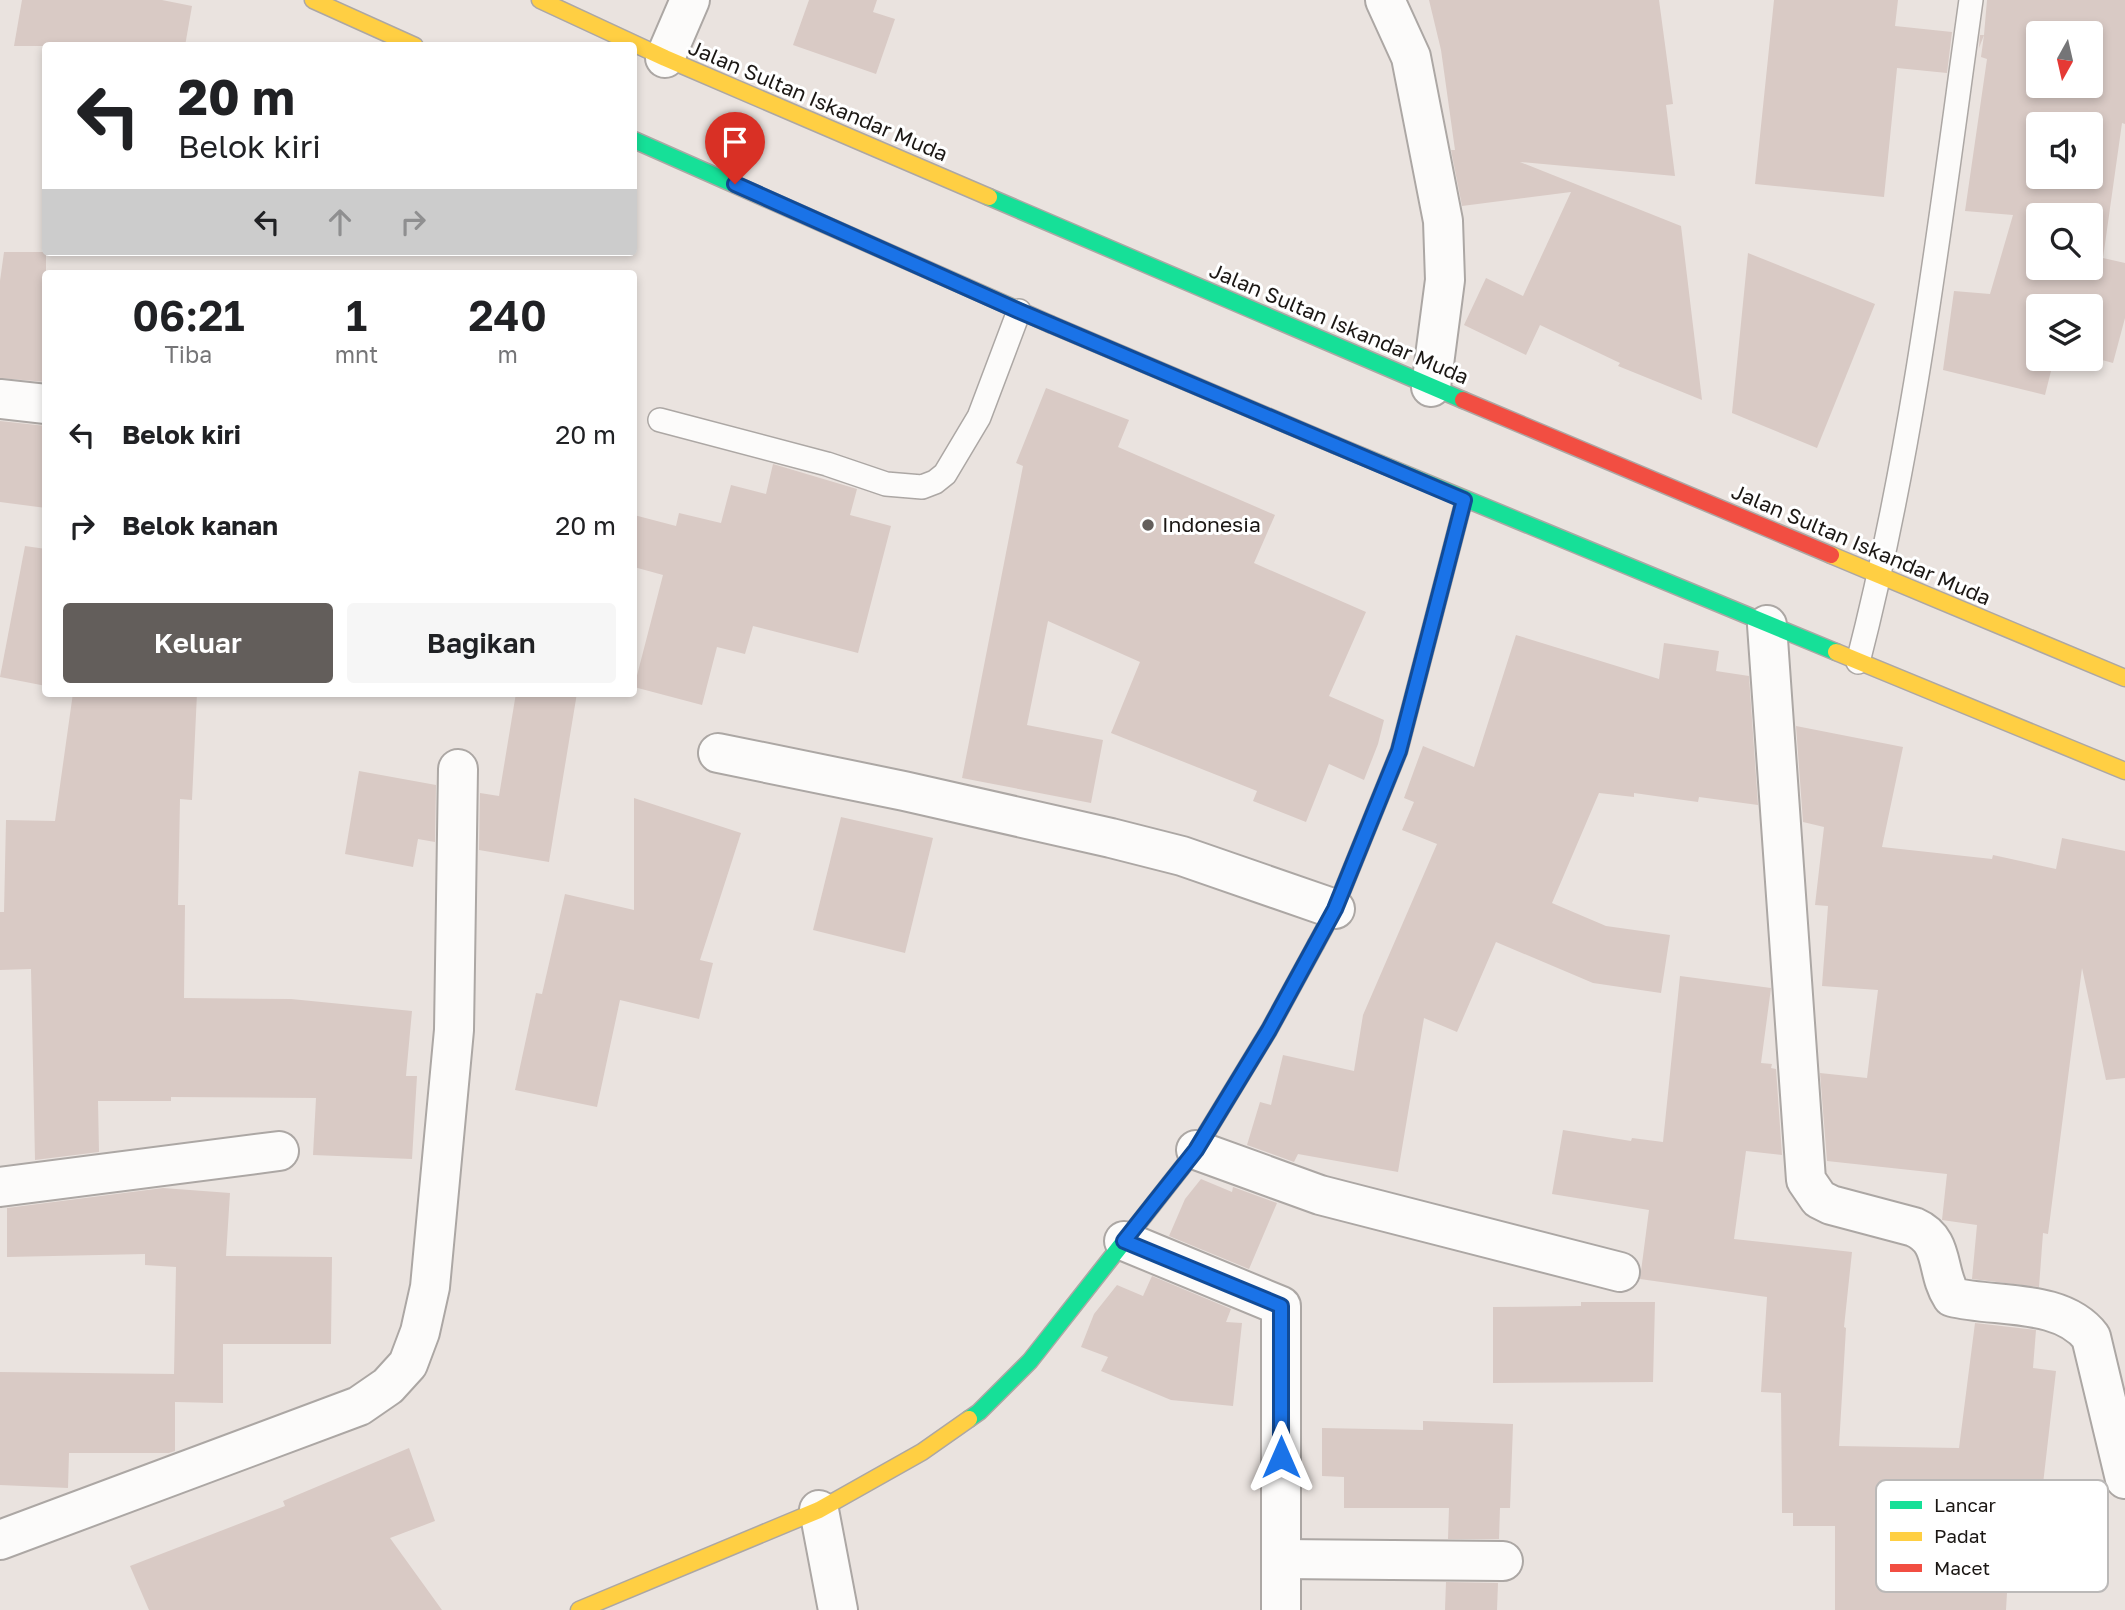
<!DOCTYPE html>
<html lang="id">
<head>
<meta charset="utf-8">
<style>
  body { margin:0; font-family:"Golos Text",sans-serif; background:#f6f6f6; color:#202124; height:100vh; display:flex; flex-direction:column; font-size:26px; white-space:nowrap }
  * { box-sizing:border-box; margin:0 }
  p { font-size:23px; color:#757577 }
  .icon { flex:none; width:38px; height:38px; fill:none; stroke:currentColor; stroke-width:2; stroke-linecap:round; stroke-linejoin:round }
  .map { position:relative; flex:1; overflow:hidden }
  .details { position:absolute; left:42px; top:270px; width:595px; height:427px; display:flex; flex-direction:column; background:#fff; border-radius:7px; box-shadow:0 4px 10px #0003 }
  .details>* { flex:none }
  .banner { position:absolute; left:42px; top:42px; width:595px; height:214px; border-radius:7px; box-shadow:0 4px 10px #0003; background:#fff; color:#202124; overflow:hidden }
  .needle { width:46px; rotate:188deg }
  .fabs { position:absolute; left:2026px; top:21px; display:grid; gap:14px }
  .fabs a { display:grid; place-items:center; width:77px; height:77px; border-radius:7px; background:#fff; box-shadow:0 4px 10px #0003; font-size:35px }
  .pin { position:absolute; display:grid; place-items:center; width:60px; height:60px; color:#fff; margin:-72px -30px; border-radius:50% 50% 50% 0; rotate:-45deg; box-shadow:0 0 7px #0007 }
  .pin .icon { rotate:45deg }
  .me { position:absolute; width:77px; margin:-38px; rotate:0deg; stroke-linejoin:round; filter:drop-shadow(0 0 5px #0008) }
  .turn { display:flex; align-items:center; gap:24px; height:147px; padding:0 21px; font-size:32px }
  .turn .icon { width:91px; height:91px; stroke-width:2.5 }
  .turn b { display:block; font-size:49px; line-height:60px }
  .lanes { display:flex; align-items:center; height:66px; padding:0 21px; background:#0003; justify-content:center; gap:35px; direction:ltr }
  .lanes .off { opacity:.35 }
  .eta { display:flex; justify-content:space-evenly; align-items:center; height:119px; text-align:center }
  .eta b { font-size:42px; font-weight:600; line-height:49px }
  .primary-button { display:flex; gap:14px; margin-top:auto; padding:14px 21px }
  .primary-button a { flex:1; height:80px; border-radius:7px; background:#635e5b; color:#fff; font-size:28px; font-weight:600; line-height:80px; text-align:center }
  .primary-button a+a { background:#f6f6f6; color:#202124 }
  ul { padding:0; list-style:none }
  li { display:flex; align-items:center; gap:21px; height:91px; padding:0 21px }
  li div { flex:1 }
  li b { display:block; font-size:26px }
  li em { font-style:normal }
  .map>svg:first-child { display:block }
</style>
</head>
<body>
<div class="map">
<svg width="2125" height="1610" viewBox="0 0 2125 1610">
  <rect width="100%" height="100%" fill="#eae3df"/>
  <g fill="#d9cac5" fill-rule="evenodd">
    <path d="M 22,0 L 162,0 L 192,6 L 185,46 L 14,46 Z"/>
    <path d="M 809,0 L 877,0 L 873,12 L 895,19 L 876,74 L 793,45 Z"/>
    <path d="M 1429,0 L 1659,0 L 1673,104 L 1666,105 L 1675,176 L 1520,162 L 1681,226 L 1702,400 L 1618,366 L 1620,363 L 1540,325 L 1526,355 L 1464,325 L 1486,278 L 1523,296 L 1571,192 L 1462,206 L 1451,150 L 1455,150 L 1441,50 Z"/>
    <path d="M 1774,0 L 1898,0 L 1895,26 L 1952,32 L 1947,73 L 1897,68 L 1884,197 L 1755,184 Z"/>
    <path d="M 1987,0 L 2125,0 L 2125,124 L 2122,123 L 2103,258 L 2125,263 L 2125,318 L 2113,363 L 2091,357 L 2091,306 L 2039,306 L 2039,359 L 2054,359 L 2045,395 L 1943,370 L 1954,291 L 1990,294 L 2013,215 L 1965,211 L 1987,59 L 1981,57 L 1984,35 L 1979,48 L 1980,35 L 1984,35 ZM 2039,33 L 2091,33 L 2091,86 L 2039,86 ZM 2039,124 L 2091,124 L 2091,177 L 2039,177 ZM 2039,215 L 2091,215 L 2091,268 L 2039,268 Z"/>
    <path d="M 4,252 L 46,252 L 46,382 L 0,378 L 0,281 Z"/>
    <path d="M 1748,253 L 1875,304 L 1817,448 L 1732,413 Z"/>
    <path d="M 1046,388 L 1129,420 L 1118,447 L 1275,515 L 1254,563 L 1366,612 L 1329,696 L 1384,720 L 1378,744 L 1364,780 L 1329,764 L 1306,822 L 1253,801 L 1257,791 L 1111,733 L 1140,662 L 1048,621 L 1027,725 L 1103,740 L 1091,803 L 962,778 L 1023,466 L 1016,463 Z"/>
    <path d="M 0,421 L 46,426 L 46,508 L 0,502 Z"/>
    <path d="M 773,464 L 857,489 L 850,515 L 891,526 L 858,653 L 753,626 L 745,654 L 717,647 L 702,705 L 634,687 L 663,575 L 634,567 L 634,515 L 676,526 L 679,513 L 721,523 L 731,485 L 766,494 Z"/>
    <path d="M 25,546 L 46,549 L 46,686 L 0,677 Z"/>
    <path d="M 1516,635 L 1659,679 L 1664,643 L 1719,651 L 1716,671 L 1749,676 L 1758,805 L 1699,797 L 1698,802 L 1634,793 L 1634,797 L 1599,793 L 1552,903 L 1606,926 L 1670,935 L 1661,993 L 1593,983 L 1496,942 L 1457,1032 L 1424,1018 L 1398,1172 L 1298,1154 L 1294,1162 L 1247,1145 L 1260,1102 L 1271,1105 L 1283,1055 L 1354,1071 L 1363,1015 L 1437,844 L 1402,830 L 1414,802 L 1404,798 L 1423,746 L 1474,767 Z"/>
    <path d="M 73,693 L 197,693 L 192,800 L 180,799 L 178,905 L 185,905 L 184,998 L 291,999 L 412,1011 L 406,1076 L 417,1076 L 412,1159 L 313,1155 L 316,1098 L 171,1097 L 171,1101 L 98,1101 L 99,1152 L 35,1160 L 31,969 L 0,970 L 0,912 L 4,912 L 6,820 L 55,821 Z"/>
    <path d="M 516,693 L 577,693 L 549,862 L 479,850 L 480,793 L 499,796 Z"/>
    <path d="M 1796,726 L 1903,747 L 1882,847 L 1992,859 L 1993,855 L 2056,869 L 2062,838 L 2125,851 L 2125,1078 L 2106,1080 L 2082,968 L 2048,1234 L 2043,1233 L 2039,1287 L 1972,1279 L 1977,1225 L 1942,1220 L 1947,1174 L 1827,1161 L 1820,1073 L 1867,1078 L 1878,990 L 1822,986 L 1828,906 L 1815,905 L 1824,827 L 1803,822 Z"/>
    <path d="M 359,771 L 436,785 L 435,842 L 418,839 L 413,867 L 345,854 Z"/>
    <path d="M 634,798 L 741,833 L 700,960 L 713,963 L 699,1019 L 620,1000 L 597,1107 L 515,1090 L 536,993 L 542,994 L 565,894 L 634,910 Z"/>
    <path d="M 841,817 L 933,838 L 905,953 L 813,930 Z"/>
    <path d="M 1680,976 L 1771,988 L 1761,1063 L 1772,1064 L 1771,1068 L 1776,1069 L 1782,1155 L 1746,1151 L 1734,1239 L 1852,1252 L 1844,1327 L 1846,1328 L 1839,1446 L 1959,1448 L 1975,1323 L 2036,1330 L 2033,1368 L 2056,1371 L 2040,1510 L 2012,1507 L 2006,1610 L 1835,1610 L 1835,1526 L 1793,1526 L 1793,1513 L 1782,1513 L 1781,1393 L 1761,1392 L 1767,1297 L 1640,1279 L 1649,1210 L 1552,1194 L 1563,1130 L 1631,1141 L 1632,1138 L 1663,1142 Z"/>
    <path d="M 1201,1179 L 1232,1192 L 1233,1187 L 1277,1203 L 1249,1269 L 1169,1236 L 1185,1199 Z"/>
    <path d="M 163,1188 L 230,1193 L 226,1256 L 332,1257 L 331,1344 L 223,1344 L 223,1403 L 175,1402 L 175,1451 L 169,1453 L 69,1453 L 68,1488 L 0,1485 L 0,1372 L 174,1374 L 176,1267 L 145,1265 L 145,1254 L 7,1257 L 7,1208 Z"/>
    <path d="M 1152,1276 L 1231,1309 L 1226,1322 L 1242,1323 L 1233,1406 L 1171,1400 L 1101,1371 L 1108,1357 L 1081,1347 L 1094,1314 L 1117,1285 L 1143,1296 Z"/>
    <path d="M 1581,1302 L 1655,1302 L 1653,1382 L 1493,1383 L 1493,1307 L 1581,1306 Z"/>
    <path d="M 1423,1421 L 1513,1424 L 1510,1508 L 1500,1508 L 1499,1539 L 1448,1539 L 1449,1508 L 1344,1508 L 1344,1477 L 1322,1476 L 1322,1428 L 1423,1430 Z"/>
    <path d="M 409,1448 L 435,1521 L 390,1538 L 442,1610 L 149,1610 L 130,1566 L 285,1506 L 283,1501 Z"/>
    <path d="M 1446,1582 L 1498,1583 L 1497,1610 L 1445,1610 Z"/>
  </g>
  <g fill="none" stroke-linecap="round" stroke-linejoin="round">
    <g stroke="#aca7a4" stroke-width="26">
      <g id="lane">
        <path d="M 660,420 L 827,464 L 886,484 L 922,487 L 935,482 L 945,474 L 979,417 L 1019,311"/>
        <path d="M 1858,662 C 1914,445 1940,222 1971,0"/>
      </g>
    </g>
    <g stroke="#aca7a4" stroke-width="42">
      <g id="street">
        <path d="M 1385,0 L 1411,57 L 1443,221 L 1445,280 L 1431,387"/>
        <path d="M 665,58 L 690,0"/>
        <path d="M 0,399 L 46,404"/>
        <path d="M 1767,625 L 1806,1180 L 1819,1199 L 1831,1205 L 1914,1227 C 1946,1241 1935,1271 1952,1297 C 1996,1308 2061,1298 2091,1337 L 2125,1479"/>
        <path d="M 718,753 L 904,791 L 1111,838 L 1182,856 L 1335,909"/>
        <path d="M 1196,1150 L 1320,1195 L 1620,1272"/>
        <path d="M 0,1187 L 279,1151"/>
        <path d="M 1124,1241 L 1281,1306 L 1281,1610"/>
        <path d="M 819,1510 L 838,1610"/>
        <path d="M 0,1540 L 359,1406 L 388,1386 L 408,1364 L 420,1332 L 430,1287 L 454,1030 L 458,769"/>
        <path d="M 1281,1559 L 1503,1561"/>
      </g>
    </g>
    <g stroke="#aca7a4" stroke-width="19">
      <g id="fast">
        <path d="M 634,140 L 1050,324"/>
        <path d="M 989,197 L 1463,400"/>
        <path d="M 1335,445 L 1836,652"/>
        <path d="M 969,1419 L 979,1412 L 1030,1361 L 1196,1150 L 1269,1030 L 1316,944"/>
      </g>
    </g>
    <g stroke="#aca7a4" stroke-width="19">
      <g id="slow">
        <path d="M 313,0 L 415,46"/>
        <path d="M 540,0 L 665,58 L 989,197"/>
        <path d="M 1050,324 L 1335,445"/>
        <path d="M 1831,555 L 2125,678"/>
        <path d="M 1836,652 L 2125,771"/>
        <path d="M 1316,944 L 1335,909 L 1399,751 L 1464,500"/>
        <path d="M 579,1610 L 819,1510 L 922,1452 L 969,1419"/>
      </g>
    </g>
    <g stroke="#aca7a4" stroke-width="19">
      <path id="jam" d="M 1463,400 L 1831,555"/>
    </g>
    <use href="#lane" stroke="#fcfbfa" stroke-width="23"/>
    <use href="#street" stroke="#fcfbfa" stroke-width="38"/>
    <use href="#fast" stroke="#16e098" stroke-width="16"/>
    <use href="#slow" stroke="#ffcf43" stroke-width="16"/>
    <use href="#jam" stroke="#f24e42" stroke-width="16"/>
  </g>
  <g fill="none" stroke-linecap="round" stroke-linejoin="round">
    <g stroke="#114b97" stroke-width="18">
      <path id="route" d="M 735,184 L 1019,311 L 1464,500 L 1399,751 L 1335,909 L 1269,1030 L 1196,1150 L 1124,1241 L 1281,1306 L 1281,1457"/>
    </g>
    <use href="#route" stroke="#1a73e8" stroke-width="12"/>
  </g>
  <circle fill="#635e5b" stroke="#fff" stroke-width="2.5" cx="1148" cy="525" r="7"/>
  <g text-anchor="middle" stroke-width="6" stroke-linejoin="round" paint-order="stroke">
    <g font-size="21" fill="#1b1714" stroke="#fff">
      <text transform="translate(818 101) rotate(23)" y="7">Jalan Sultan Iskandar Muda</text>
      <text transform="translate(1339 324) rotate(23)" y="7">Jalan Sultan Iskandar Muda</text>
      <text transform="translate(1861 545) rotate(23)" y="7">Jalan Sultan Iskandar Muda</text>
    </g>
    <g font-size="21" fill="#1b1714" stroke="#fff" text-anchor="start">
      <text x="1162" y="532">Indonesia</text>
    </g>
  </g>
  <rect x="1876" y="1480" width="232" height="112" rx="10" fill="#fff" stroke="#bbb9b8" stroke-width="2"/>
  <rect x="1890" y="1501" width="32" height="8" fill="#16e098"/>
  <rect x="1890" y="1532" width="32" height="9" fill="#ffcf43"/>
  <rect x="1890" y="1564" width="32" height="8" fill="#f24e42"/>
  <g font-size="19" fill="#1b1714">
    <text x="1934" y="1512">Lancar</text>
    <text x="1934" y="1543">Padat</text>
    <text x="1934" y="1575">Macet</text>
  </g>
</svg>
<div class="fabs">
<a><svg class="needle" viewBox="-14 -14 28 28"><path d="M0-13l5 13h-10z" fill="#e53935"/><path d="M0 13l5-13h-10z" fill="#757577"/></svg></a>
<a><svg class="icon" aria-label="sound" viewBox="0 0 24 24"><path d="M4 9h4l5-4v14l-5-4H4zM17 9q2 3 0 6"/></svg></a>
<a><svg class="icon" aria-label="search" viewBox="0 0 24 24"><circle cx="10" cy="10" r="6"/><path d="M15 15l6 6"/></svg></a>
<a><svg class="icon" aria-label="layers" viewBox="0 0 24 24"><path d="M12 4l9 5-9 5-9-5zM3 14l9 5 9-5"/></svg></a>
</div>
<div class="pin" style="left:735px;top:184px;background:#d93025"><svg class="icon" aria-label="arrive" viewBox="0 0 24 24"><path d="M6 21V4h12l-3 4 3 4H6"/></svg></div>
<svg class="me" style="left:1281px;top:1457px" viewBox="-20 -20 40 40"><path d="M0-17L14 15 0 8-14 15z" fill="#1a73e8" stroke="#fff" stroke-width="4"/></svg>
<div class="banner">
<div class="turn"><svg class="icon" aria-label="left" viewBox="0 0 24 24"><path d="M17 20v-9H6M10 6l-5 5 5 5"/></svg><div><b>20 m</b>Belok kiri</div></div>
<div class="lanes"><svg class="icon" aria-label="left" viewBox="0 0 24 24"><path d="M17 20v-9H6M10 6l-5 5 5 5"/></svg><svg class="icon off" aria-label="ahead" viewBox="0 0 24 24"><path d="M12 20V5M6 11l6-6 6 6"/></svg><svg class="icon off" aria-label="right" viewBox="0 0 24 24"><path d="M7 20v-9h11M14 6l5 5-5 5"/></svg></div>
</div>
<section class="details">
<div class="eta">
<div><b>06:21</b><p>Tiba</p></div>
<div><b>1</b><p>mnt</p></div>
<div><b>240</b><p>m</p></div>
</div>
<ul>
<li><svg class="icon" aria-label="left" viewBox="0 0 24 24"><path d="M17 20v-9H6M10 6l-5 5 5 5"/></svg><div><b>Belok kiri</b></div><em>20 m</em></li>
<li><svg class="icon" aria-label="right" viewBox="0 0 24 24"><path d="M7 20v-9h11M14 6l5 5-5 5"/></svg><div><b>Belok kanan</b></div><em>20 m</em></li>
</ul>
<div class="primary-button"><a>Keluar</a><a>Bagikan</a></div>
</section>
</div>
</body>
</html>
